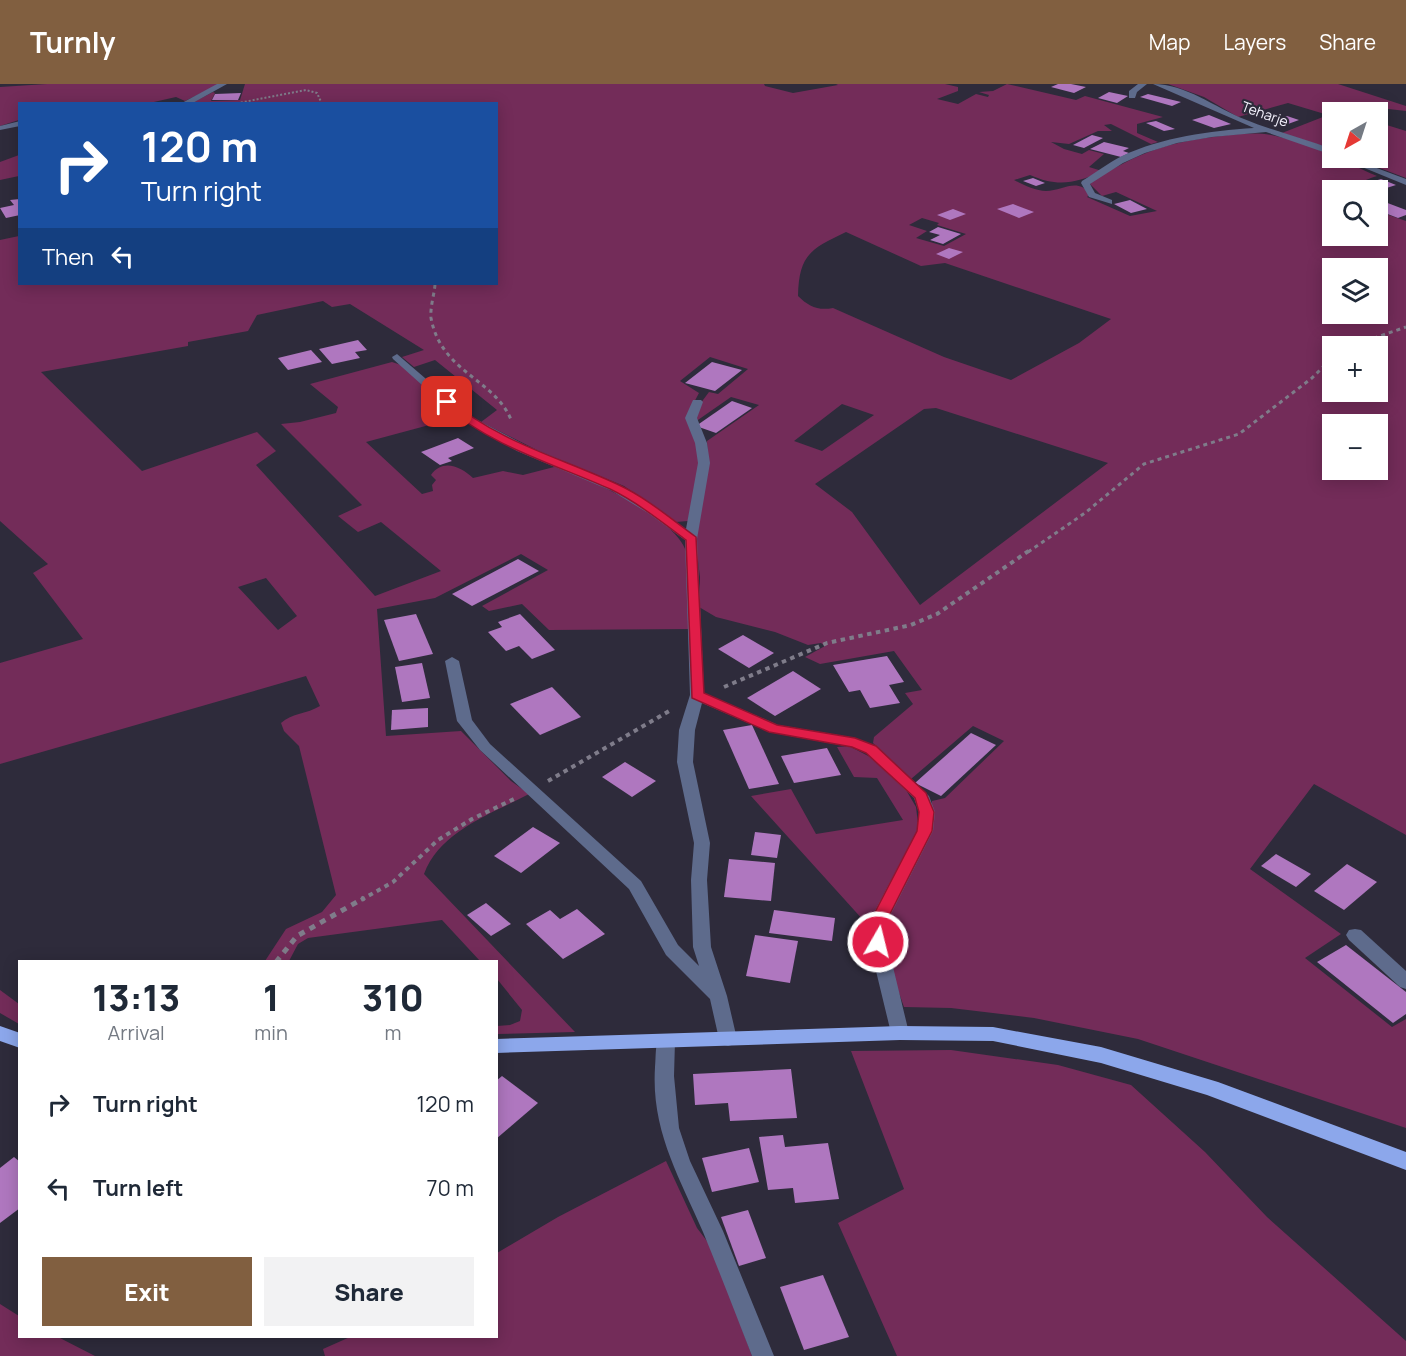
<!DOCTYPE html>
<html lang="en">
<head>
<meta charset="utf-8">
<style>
  body { margin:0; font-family:Manrope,sans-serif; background:#f2f2f3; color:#1f2937; height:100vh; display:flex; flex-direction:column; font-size:22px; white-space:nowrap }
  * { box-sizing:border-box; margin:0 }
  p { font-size:20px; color:#747a83 }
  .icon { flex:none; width:33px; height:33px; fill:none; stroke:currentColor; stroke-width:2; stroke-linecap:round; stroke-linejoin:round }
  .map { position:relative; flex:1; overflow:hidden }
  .sheet { position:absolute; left:18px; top:876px; width:480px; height:378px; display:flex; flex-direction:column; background:#fff; border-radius:0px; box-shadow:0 3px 15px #0003 }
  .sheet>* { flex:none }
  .banner { position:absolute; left:18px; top:18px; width:480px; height:183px; border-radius:0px; box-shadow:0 3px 15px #0003; background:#1a4fa0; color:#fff; overflow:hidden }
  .needle { width:39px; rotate:219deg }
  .tools { position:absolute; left:1322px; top:18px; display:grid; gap:12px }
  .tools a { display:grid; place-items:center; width:66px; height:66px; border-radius:0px; background:#fff; box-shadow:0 3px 15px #0003; font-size:30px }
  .pin { position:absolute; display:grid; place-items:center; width:51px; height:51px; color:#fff; margin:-26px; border-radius:12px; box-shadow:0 3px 9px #0006 }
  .me { position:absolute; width:66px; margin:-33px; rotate:8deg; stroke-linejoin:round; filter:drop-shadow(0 0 4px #0008) }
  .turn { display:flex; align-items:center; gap:21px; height:126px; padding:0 24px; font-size:27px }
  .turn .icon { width:78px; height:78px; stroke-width:2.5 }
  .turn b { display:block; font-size:42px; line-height:51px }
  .then { display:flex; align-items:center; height:57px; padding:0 24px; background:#0003; gap:12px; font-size:22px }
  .eta { display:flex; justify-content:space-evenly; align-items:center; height:102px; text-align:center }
  .eta b { font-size:36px; font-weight:800; line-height:42px }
  .button { display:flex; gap:12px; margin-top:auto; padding:12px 24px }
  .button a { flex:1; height:69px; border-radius:0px; background:#815f40; color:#fff; font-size:24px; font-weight:800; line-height:69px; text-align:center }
  .button a+a { background:#f2f2f3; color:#1f2937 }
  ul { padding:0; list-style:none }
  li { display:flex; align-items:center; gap:18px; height:84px; padding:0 24px }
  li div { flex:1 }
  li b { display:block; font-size:22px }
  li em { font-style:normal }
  header { display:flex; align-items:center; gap:36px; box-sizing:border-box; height:84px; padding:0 30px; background:#815f40; color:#fff }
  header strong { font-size:28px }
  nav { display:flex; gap:33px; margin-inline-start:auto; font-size:21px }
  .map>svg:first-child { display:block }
</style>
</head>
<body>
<header>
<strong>Turnly</strong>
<nav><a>Map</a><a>Layers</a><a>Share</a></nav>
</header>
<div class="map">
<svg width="1406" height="1272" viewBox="0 0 1406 1272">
  <rect width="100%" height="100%" fill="#2e2b3b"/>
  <g fill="#732c59" fill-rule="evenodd">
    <path d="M 47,0 L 220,0 L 185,17 L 176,13 L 145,20 L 20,20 L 19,36 L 0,42 L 0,3 Z"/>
    <path d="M 245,0 L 764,0 L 765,2 L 793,9 L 838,1 L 836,0 L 945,0 L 958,3 L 958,7 L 937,15 L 958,20 L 976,10 L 988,13 L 989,11 L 979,8 L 993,7 L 1007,0 L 1076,16 L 1085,12 L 1163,33 L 1137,40 L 1137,49 L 1158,58 L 1151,60 L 1111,40 L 1104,41 L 1112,47 L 1098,47 L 1069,60 L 1051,58 L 1064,65 L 1082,70 L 1089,66 L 1104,70 L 1089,83 L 1102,87 C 1075,100 1057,103 1030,91 L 1014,96 C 1023,101 1036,107 1046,107 C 1063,107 1077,93 1090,110 L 1087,113 L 1130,132 L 1157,127 L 1116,108 L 1102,112 L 1090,100 L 1092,97 C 1139,69 1166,58 1221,52 C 1237,50 1255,48 1271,51 C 1309,58 1342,77 1377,92 C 1363,96 1345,106 1332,106 L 1332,152 L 1377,152 L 1377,127 L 1406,137 L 1406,751 L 1314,700 L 1250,785 L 1341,850 L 1305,874 L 1392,943 L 1406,935 L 1406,1044 L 1138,955 L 1034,934 L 951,924 L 904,923 C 897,902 886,878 886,856 C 885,821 918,759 932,725 L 932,717 L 945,714 L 1004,657 L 973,642 L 911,695 L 873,659 L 874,653 L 913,620 L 905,609 L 922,606 L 894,567 L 820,580 L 805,573 L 825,562 L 821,559 L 808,561 L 775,548 L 716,533 L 699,523 L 700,493 L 695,454 L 708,378 L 707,357 L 759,321 L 731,313 L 695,338 L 700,320 L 709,308 L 718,310 L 748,285 L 710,273 L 680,297 L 699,309 L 691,324 L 699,381 L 688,437 L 676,438 L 624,402 L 539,367 L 481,338 L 497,326 L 435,276 L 414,283 L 402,273 L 424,266 L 350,220 L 332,223 L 323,217 L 257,231 L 248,247 L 188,258 L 188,262 L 41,288 L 142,387 L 257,348 L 276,367 L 256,381 L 375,512 L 441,487 L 381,438 L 358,448 L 338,432 L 362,421 L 281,340 L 300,338 L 336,329 L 338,323 L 310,300 L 392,278 L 401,281 L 459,333 L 366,358 L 422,410 L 433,407 L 432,401 L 436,396 L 431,391 C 443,374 461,383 473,394 L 503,387 L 523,391 L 558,382 C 592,398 673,431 686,467 C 692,482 689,527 690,545 L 549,546 L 522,520 L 489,527 L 482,522 L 548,486 L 521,470 L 435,514 L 377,525 L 386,652 L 461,647 L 511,697 L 529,710 C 491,730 440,747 424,790 L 575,948 L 497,950 L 497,942 L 510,941 L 520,937 L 522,926 L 497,895 L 496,878 L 480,877 L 442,836 L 308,854 L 298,860 L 289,877 L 265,877 L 286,845 L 322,828 L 336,811 L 299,662 L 284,647 L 281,639 C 292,629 307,630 320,622 L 306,592 L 0,680 L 0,579 L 83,555 L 33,489 L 48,480 L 0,437 L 0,156 L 19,152 L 20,200 L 496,200 L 496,20 L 192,19 L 213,8 L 215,9 L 211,17 L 240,16 ZM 922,134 L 939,139 L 937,141 L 966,150 L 944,162 L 916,154 L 927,147 L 909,141 ZM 846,148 L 921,182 L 945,179 L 1111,235 L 1079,259 L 1011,296 L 944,273 L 833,224 C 818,227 808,222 798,212 C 799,170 811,165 846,148 ZM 1332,184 L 1377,184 L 1377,230 L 1332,230 ZM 1332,262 L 1377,262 L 1377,308 L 1332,308 ZM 842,320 L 874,331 L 822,367 L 794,357 ZM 936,324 L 1108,379 L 920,521 L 852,428 L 815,400 L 924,325 ZM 1332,340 L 1377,340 L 1377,386 L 1332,386 ZM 266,494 L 297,532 L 278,546 L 238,503 Z"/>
    <path d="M 1168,0 L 1338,0 L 1406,22 L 1406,27 L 1380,24 L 1366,28 L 1332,28 L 1332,65 L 1282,49 L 1328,31 L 1288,19 L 1238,33 L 1204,13 Z"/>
    <path d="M 1377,38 L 1406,47 L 1406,94 L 1353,74 L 1377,74 Z"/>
    <path d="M 19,71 L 19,92 L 0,96 L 0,78 Z"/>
    <path d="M 849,662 L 876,676 L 902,699 L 916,723 L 919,748 L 876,834 L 864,837 L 751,712 L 791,705 L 816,750 L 903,736 L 877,694 L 854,693 L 837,663 Z"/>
    <path d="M 0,906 L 19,920 L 19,940 L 0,929 Z"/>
    <path d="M 951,966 L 1058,981 L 1131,1001 L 1205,1068 L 1267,1133 L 1406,1257 L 1406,1272 L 897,1272 L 838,1139 L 904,1105 L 851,967 Z"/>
    <path d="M 666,1077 L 697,1144 L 713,1165 L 752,1272 L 325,1272 L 323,1265 L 350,1253 L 496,1252 L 497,1169 L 558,1133 Z"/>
    <path d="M 0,1220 L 19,1232 L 20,1252 L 58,1253 L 95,1272 L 0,1272 Z"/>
  </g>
  <g fill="#af77bf">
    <path d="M 1058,0 L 1071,0 L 1086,3 L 1074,9 L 1051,3 Z"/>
    <path d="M 1109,8 L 1128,12 L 1117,19 L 1098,14 Z"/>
    <path d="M 241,9 L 238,16 L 212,16 L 215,10 Z"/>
    <path d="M 1148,10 L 1181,18 L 1172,22 L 1140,13 Z"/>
    <path d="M 1209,31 L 1231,40 L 1214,44 L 1192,36 Z"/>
    <path d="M 1287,32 L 1299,36 L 1288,40 L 1276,37 Z"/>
    <path d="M 1156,37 L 1175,45 L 1164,47 L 1146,39 Z"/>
    <path d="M 1092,51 L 1103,54 L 1084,64 L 1073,61 Z"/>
    <path d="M 1104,58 L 1129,64 L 1123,67 L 1129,69 L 1121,73 L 1090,65 Z"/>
    <path d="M 1033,94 L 1045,99 L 1036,102 L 1023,97 Z"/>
    <path d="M 1381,95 L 1396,101 L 1377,107 L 1358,102 Z"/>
    <path d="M 20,115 L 20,131 L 6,134 L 0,124 L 14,121 L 10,116 Z"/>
    <path d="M 1377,115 L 1406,126 L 1406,131 L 1398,134 L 1377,126 Z"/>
    <path d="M 1130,116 L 1147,125 L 1131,129 L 1114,120 Z"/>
    <path d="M 1013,120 L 1034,128 L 1019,134 L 997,125 Z"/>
    <path d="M 953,125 L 966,130 L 950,136 L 937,131 Z"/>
    <path d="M 938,143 L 961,150 L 943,160 L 930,156 L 940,151 L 929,148 Z"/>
    <path d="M 949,164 L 963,168 L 949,175 L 936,170 Z"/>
    <path d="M 358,256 L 367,266 L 355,268 L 360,274 L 332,280 L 319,265 Z"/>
    <path d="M 311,266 L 322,278 L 288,286 L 278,274 Z"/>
    <path d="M 712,278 L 742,286 L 715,307 L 685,299 Z"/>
    <path d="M 732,317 L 752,324 L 716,349 L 696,342 Z"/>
    <path d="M 458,354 L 474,364 L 448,374 L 452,377 L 440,381 L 421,368 Z"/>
    <path d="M 518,475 L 539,487 L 472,522 L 452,510 Z"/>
    <path d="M 416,530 L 433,570 L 399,577 L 384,536 Z"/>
    <path d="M 520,530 L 555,566 L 532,575 L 519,562 L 506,567 L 488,548 L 502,543 L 498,538 Z"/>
    <path d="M 743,551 L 774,569 L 749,584 L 718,565 Z"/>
    <path d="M 887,572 L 904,598 L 889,601 L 900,619 L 870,624 L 860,606 L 849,608 L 833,581 Z"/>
    <path d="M 422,579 L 430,614 L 402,618 L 395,583 Z"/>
    <path d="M 793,587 L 821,605 L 775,632 L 747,614 Z"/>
    <path d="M 552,603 L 581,633 L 540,651 L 510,620 Z"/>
    <path d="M 428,624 L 428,643 L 391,646 L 392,626 Z"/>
    <path d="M 752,641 L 779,700 L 749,705 L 723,646 Z"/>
    <path d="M 971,649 L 996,661 L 941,712 L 915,699 Z"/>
    <path d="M 827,664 L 841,691 L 794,699 L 781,672 Z"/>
    <path d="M 625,678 L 656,697 L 632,713 L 602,693 Z"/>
    <path d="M 533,743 L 560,759 L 521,789 L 494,772 Z"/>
    <path d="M 755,748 L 781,751 L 777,774 L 751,771 Z"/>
    <path d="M 1276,770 L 1311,790 L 1296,803 L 1261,782 Z"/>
    <path d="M 729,775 L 775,779 L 771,817 L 724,813 Z"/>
    <path d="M 1347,780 L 1377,798 L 1344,826 L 1314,807 Z"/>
    <path d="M 486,819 L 511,840 L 491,852 L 467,831 Z"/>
    <path d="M 577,825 L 605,850 L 563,875 L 526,840 L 550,826 L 560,835 Z"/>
    <path d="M 774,826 L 835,834 L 832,857 L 769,849 Z"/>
    <path d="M 755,851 L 798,857 L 790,899 L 746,892 Z"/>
    <path d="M 1346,861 L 1406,908 L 1406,930 L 1393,939 L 1317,878 Z"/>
    <path d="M 791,985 L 797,1034 L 730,1037 L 728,1019 L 695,1021 L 693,990 Z"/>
    <path d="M 502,992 L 538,1019 L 496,1055 L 496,997 Z"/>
    <path d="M 783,1051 L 785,1063 L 828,1059 L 839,1115 L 795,1119 L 793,1104 L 768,1106 L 759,1053 Z"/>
    <path d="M 749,1064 L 759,1098 L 712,1108 L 702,1074 Z"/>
    <path d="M 14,1073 L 20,1078 L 20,1124 L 0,1139 L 0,1084 Z"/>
    <path d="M 748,1126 L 766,1174 L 739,1182 L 721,1133 Z"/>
    <path d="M 823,1191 L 849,1253 L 804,1266 L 780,1203 Z"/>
  </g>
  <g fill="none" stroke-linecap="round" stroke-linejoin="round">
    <g stroke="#7f7c8a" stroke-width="2" stroke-dasharray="2 2" stroke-linecap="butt">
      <path d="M 233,20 L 306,6 L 317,9 L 322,20"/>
      <path d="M 435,203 L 435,200"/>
    </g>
    <g stroke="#7f7c8a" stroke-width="3" stroke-dasharray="4 4" stroke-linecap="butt">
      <path d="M 435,201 C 434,211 430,224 431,234 C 441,289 496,295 512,338"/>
      <path d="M 1351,262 L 1406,243"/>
      <path d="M 1028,468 L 1085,429 L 1144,380 L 1239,350 L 1312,294 L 1332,274"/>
    </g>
    <g stroke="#7f7c8a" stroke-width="4" stroke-dasharray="4.5 4.5" stroke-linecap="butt">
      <path d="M 724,603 L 827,559 L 911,541 L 937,530 L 1030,466"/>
      <path d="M 548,697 L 671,626"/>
      <path d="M 361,816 L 393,798 L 438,756 L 472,735 L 514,715"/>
    </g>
    <path stroke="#7f7c8a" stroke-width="5" stroke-dasharray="6 6" stroke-linecap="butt" d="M 276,878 L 297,852 L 364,814"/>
    <g fill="#5e6b8c" fill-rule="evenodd">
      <path d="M 217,0 L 227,0 L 191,20 L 180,20 Z"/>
      <path d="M 1138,0 L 1147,0 L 1137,8 L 1135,14 L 1129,14 L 1129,7 Z"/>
      <path d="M 1153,0 C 1186,0 1214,23 1244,35 C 1273,47 1303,54 1332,65 L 1332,71 L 1266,48 L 1212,53 L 1177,59 L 1145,69 L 1123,79 L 1090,100 L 1095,109 L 1112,116 L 1112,120 L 1089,113 L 1081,99 L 1082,97 C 1095,89 1108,79 1122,72 C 1163,53 1209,47 1254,44 Z"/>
      <path d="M 20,37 L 20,42 L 0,46 L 0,42 Z"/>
      <path d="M 1340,74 L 1350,74 L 1406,95 L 1406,101 Z"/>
      <path d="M 397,270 L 468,331 L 525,361 L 620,401 L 686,445 L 698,379 L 695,359 L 685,334 L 693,316 L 701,316 L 703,318 L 697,334 L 707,359 L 710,379 L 697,455 L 704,609 L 778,641 L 855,654 L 876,663 L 929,712 L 935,728 L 933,747 L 889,834 L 887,858 L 909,949 L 907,954 L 900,956 L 893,954 L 891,949 L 869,858 L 871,834 L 917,747 L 919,728 L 914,714 L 866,669 L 851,663 L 769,648 L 702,619 L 695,646 L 693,678 L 710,759 L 707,796 L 711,863 L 727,912 L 737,955 L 735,960 L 728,962 L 721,960 L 719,955 L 710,915 L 666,871 L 629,805 L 480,666 L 457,637 L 445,577 L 452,573 L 459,577 L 472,636 L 490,660 L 641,797 L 678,861 L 699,882 L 693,863 L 691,796 L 694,759 L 677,678 L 679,646 L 690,611 L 685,456 L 648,429 L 612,407 L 517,367 L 460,335 L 393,275 L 392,273 Z"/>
      <path d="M 1355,845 L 1361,846 L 1406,887 L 1406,905 L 1400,903 L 1349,856 L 1346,851 L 1349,846 Z"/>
      <path d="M 666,950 L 673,952 L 675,957 L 674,992 L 679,1044 L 690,1077 L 723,1147 L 774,1272 L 752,1272 C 736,1231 720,1189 703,1148 C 679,1092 651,1047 655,983 C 656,973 655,961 659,952 Z"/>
    </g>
    <g fill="#8ca7eb" fill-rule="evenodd">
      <path d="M 0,942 L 20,949 L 20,964 L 0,957 Z"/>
      <path d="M 900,942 L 993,943 L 1101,963 L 1218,998 L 1406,1068 L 1406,1086 L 1207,1011 L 1101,979 L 993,957 L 900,956 L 496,969 L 496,955 Z"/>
    </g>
  </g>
  <path fill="#e11d48" stroke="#92132f" stroke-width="1.5" d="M 443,316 L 450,316 C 498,358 562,374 619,401 C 647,414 671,435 696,453 L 704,609 L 777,641 L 855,654 L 876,662 L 926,709 L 934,728 L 932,747 L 888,834 L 884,862 L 873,862 L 870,858 L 872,834 L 917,747 L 919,728 L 915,714 L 866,669 L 852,663 L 769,648 L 692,614 L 686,456 C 662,438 637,418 610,405 C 554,380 490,362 443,320 Z"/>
  <g text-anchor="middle" stroke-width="4.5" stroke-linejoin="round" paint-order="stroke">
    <g font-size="14" fill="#f3f1fc" stroke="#2e2b3b">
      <text transform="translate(1265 30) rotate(20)" y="5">Teharje</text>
    </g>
  </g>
</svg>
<div class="tools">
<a><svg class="needle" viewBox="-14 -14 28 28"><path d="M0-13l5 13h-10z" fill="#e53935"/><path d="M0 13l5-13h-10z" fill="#747a83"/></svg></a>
<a><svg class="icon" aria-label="search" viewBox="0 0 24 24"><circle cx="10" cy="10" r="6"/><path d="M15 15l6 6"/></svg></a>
<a><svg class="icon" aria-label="layers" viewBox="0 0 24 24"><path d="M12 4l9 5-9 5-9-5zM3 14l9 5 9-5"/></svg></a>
<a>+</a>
<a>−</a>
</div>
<div class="pin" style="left:447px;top:318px;background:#d93025"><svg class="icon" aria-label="arrive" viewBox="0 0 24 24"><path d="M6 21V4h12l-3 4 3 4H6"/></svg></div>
<svg class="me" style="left:878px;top:858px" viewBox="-20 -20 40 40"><circle r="17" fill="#e11d48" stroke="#fff" stroke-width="3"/><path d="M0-11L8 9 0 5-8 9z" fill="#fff"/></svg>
<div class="banner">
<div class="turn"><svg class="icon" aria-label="right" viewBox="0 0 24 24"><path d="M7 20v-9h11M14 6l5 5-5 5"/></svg><div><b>120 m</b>Turn right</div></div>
<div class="then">Then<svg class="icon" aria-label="left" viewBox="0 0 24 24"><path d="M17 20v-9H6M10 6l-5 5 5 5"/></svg></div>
</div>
<section class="sheet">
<div class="eta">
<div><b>13:13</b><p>Arrival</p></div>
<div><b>1</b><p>min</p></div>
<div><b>310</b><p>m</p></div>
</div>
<ul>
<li><svg class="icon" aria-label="right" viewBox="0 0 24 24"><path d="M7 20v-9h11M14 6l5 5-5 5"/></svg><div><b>Turn right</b></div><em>120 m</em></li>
<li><svg class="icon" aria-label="left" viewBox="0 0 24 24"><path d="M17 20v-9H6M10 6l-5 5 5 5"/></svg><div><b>Turn left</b></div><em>70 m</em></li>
</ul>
<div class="button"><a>Exit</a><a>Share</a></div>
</section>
</div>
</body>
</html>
